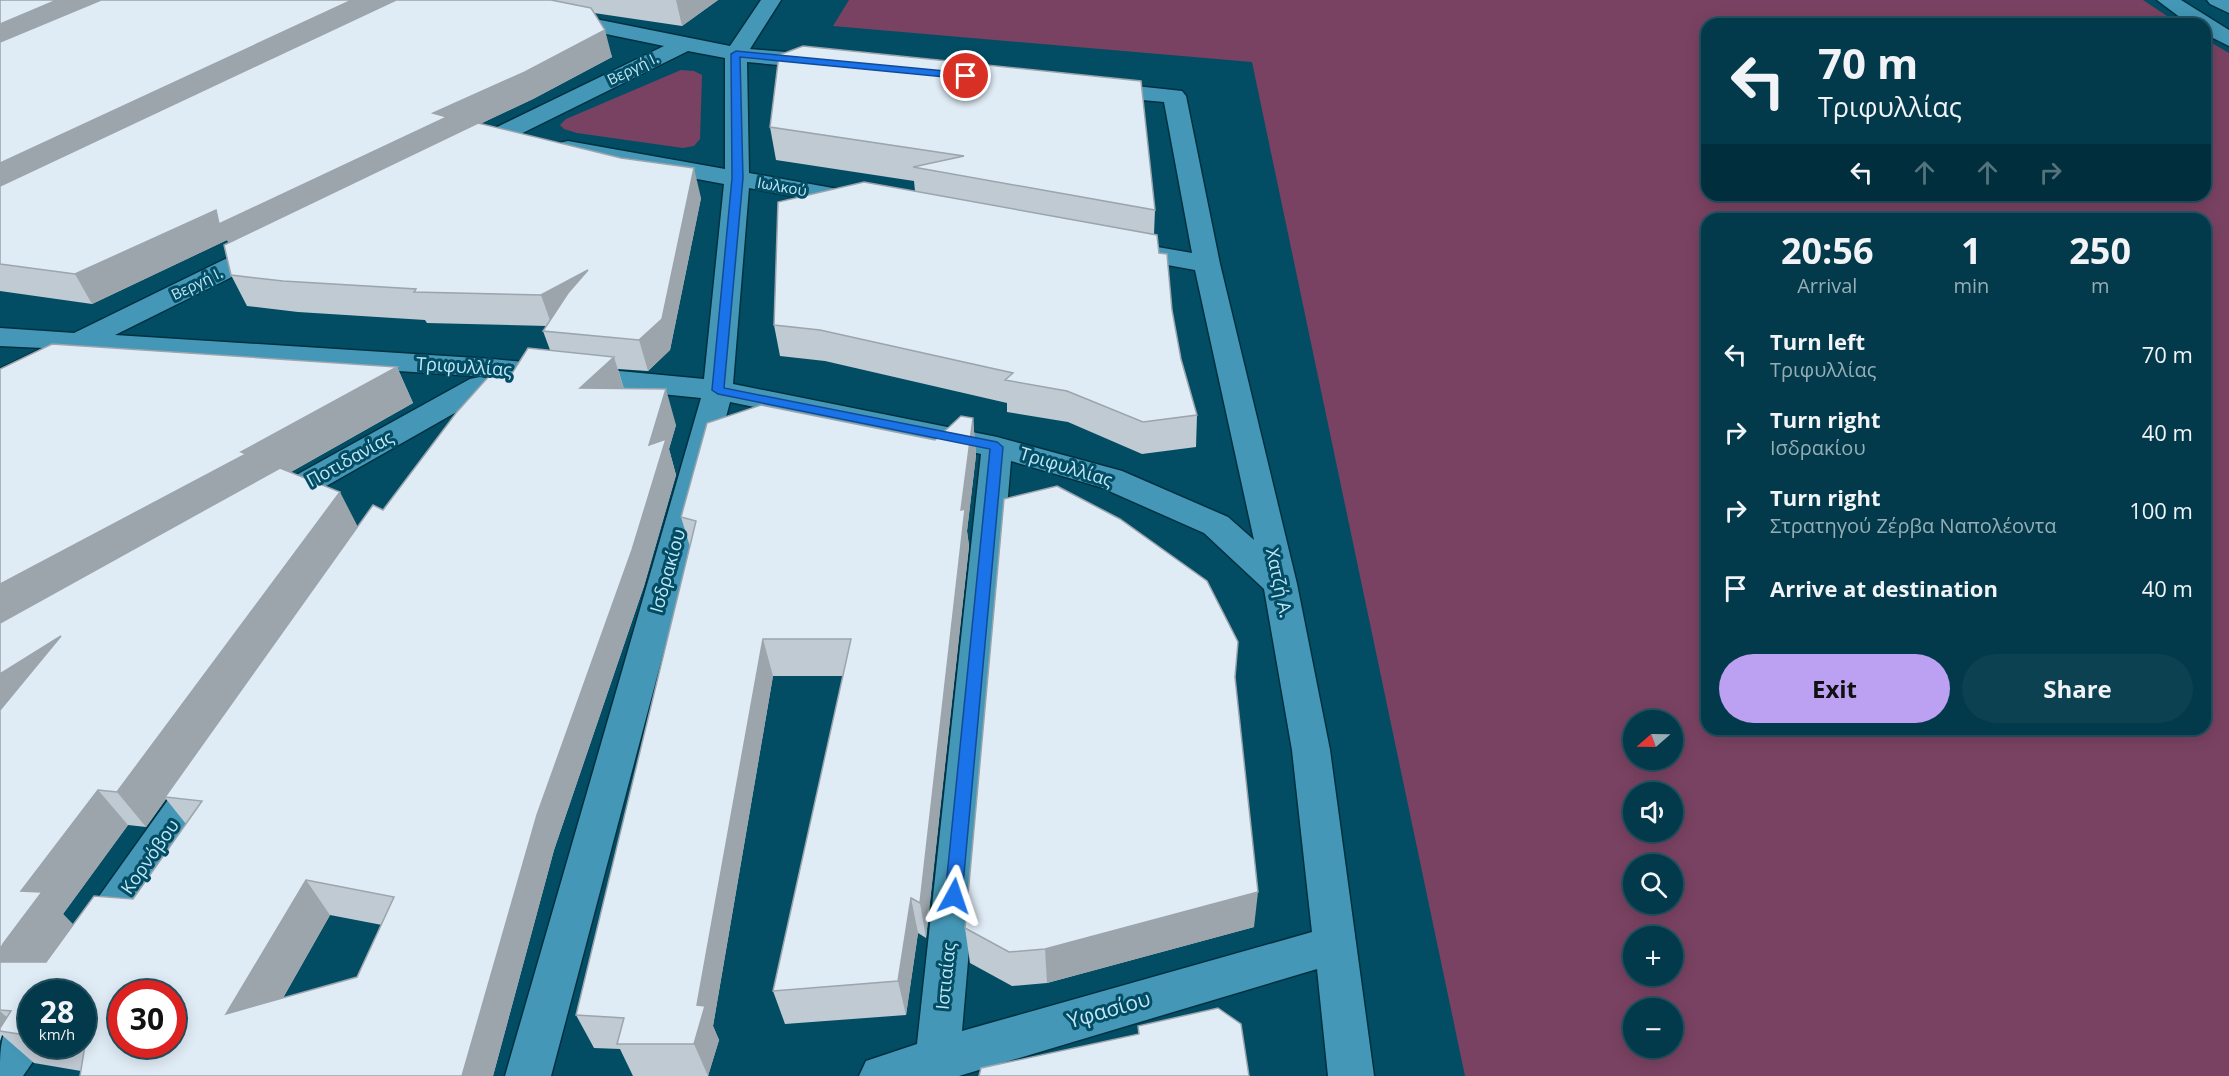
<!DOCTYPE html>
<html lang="en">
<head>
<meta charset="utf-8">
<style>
  body { margin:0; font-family:"Open Sans",sans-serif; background:#0c4152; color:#f1f3f6; height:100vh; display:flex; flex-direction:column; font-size:22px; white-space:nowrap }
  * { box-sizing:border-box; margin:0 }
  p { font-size:20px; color:#96adb5 }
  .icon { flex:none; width:33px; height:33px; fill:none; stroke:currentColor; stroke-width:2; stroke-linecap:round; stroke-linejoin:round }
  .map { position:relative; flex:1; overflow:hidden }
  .panel { position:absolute; left:1701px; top:213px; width:510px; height:522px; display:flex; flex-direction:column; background:#023a4b; border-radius:18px; box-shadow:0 3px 15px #0003,0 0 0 2px #235463 }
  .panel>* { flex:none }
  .hud { position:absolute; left:1701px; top:18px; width:510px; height:183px; border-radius:18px; box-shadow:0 3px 15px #0003,0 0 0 2px #235463; background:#023a4b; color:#f1f3f6; overflow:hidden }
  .needle { width:39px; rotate:250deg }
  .buttons { position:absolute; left:1623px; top:710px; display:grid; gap:12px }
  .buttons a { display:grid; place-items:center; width:60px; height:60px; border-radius:50%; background:#023a4b; box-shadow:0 3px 15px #0003,0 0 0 2px #235463; font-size:30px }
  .speed { position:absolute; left:18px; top:980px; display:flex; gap:12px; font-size:30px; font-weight:700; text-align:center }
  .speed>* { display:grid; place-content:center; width:78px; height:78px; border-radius:50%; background:#023a4b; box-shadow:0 3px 15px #0003,0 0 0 2px #235463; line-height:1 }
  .speed small { font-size:15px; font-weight:400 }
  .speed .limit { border:9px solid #d22; background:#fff; color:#111 }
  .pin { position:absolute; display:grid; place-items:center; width:51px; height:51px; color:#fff; margin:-26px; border:3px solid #fff; border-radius:50%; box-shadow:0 2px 6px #0007 }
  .me { position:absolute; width:66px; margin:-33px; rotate:5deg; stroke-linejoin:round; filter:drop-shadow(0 0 4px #0008) }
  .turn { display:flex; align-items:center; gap:21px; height:126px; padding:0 18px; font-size:27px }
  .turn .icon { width:78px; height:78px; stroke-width:2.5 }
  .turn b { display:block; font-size:42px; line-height:51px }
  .lanes { display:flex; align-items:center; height:57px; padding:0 18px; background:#0003; justify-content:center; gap:30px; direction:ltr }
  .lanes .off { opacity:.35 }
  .eta { display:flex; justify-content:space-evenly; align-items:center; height:102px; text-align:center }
  .eta b { font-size:36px; font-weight:700; line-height:42px }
  .cta { display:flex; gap:12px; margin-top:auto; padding:12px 18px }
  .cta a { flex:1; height:69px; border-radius:36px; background:#bca0f2; color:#111; font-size:24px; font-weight:700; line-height:69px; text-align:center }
  .cta a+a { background:#0c4152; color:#f1f3f6 }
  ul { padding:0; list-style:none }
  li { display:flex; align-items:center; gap:18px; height:78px; padding:0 18px }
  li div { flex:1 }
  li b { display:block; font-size:22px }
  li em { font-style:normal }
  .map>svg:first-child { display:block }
</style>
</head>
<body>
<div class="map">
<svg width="2229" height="1076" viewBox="0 0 2229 1076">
  <rect width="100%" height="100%" fill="#034d64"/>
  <g fill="#7a4262" fill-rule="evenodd">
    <path d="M 849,0 L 2143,0 L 2179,24 L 1707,24 L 1707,195 L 2205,195 L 2205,39 L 2229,53 L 2229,1076 L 1465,1076 L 1252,62 L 833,26 ZM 1707,219 L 2205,219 L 2205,729 L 1707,729 ZM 1634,720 L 1672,720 L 1672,759 L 1634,759 ZM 1634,792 L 1672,792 L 1672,831 L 1634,831 ZM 1634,864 L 1672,864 L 1672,903 L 1634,903 ZM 1634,936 L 1672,936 L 1672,975 L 1634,975 ZM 1634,1008 L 1672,1008 L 1672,1047 L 1634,1047 Z"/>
    <path d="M 681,70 L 694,71 L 702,75 L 700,139 L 694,146 L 683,148 L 577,133 L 564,129 L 560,125 L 566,119 Z"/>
  </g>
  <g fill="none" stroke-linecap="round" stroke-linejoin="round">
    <g stroke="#013141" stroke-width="3">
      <g id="minor">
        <path d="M 460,0 L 501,0 L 730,46 L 761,0 L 781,0 L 750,49 L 822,55 L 830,57 L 833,62 L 830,67 L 822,69 L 747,62 L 749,173 L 860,193 L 869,196 L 873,201 L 869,206 L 860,209 L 749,188 L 733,384 L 997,437 L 1122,471 L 1228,517 L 1254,540 L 1195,270 L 1123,257 L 1114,255 L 1110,249 L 1114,243 L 1123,241 L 1192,253 L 1164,102 L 1098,96 L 1090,94 L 1087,89 L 1090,84 L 1098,82 L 1182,91 L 1186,96 L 1220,264 L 1297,584 L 1330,750 L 1374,1076 L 1328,1076 L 1317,969 L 959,1076 L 859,1076 L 866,1061 L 917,1044 L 981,454 L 730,402 L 551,1076 L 505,1076 L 701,398 L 492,377 L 84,351 L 10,388 L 0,390 L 0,369 L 43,348 L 0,346 L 0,328 L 74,333 L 260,242 L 269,240 L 278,242 L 282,248 L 278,254 L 115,335 L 492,359 L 704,379 L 724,184 L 568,155 L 559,153 L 556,148 L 559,143 L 568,141 L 725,169 L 725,58 L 688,51 L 478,155 L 469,157 L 460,155 L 457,150 L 460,145 L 664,46 L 470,6 L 463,4 ZM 1011,461 L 1100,487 L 1204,533 L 1264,589 L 1292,750 L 1312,932 L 962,1031 Z"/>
        <path d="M 2157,0 L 2181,0 L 2229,30 L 2229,46 L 2205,34 L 2205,24 L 2189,24 Z"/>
        <path d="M 2207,0 L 2229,0 L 2229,13 L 2210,4 Z"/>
        <path d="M 480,377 L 490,379 L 495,386 L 490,393 L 284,510 L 273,513 L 262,510 L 257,502 L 262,494 L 470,379 Z"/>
        <path d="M 204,764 L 218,769 L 223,780 L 218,791 L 80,993 L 33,993 L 40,979 L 190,769 Z"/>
        <path d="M 32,1005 L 32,1044 L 45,1044 L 23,1076 L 0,1076 C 0,1043 0,1020 32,1005 Z"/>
      </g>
    </g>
    <use href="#minor" fill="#4497b6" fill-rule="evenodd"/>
  </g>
  <g fill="#c0cad3" fill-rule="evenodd">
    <path d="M 0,0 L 718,0 L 682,26 L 594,13 L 612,57 L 533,99 L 480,124 L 701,198 L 670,350 L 648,371 L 618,369 L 624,389 L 676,425 L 669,449 L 676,475 L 644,586 L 554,850 L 493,1076 L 80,1076 L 81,1071 L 34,1063 L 2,1035 L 0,1041 L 0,369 L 397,367 L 413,403 L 291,472 L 358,527 L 383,510 L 509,378 L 550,350 L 543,331 L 547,326 L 427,323 L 425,320 L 298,312 L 247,306 L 231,275 L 229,243 L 227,240 L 92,304 L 0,291 ZM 166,799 L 186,824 L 133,899 L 73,925 L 63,914 L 128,825 L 146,827 ZM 330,915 L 382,925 L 357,977 L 283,998 ZM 32,993 L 82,1044 L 32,1044 Z"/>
    <path d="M 779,55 L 1155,210 L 1154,234 L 1172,310 L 1181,359 L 1197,415 L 1196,447 L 1142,454 L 1068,422 L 1007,412 L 1007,403 L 825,361 L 780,356 L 774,325 L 915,191 L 914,181 L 776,160 L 770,127 Z"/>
    <path d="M 973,418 L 976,455 L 967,531 L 969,546 L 926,938 L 918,933 L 906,1015 L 785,1024 L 773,991 L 843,676 L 773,676 L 713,1026 L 719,1040 L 708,1076 L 633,1076 L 620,1049 L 594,1048 L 576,1015 L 690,547 L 681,517 L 935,440 Z"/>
    <path d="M 1235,677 L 1254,927 L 1047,983 L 1012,986 L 970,963 L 965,928 Z"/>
  </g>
  <g fill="#9ca4ac">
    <path d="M 57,0 L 131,0 L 0,58 L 0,24 Z"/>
    <path d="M 352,0 L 418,0 L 0,200 L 0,163 Z"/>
    <path d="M 676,0 L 718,0 L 682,26 Z"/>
    <path d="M 605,30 L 612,57 L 533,99 L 454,136 L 234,253 L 227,240 L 92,304 L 75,274 L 433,113 Z"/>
    <path d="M 694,168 L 701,198 L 670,350 L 648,371 L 639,340 Z"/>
    <path d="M 588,270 L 552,326 L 541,295 Z"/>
    <path d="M 614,357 L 625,393 L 580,388 Z"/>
    <path d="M 397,367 L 413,403 L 0,636 L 0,584 L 241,452 Z"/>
    <path d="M 666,389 L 676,425 L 669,449 L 676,475 L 644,586 L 554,850 L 493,1076 L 462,1076 L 537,815 Z"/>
    <path d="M 973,418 L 976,455 L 967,531 L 969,546 L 926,938 L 920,903 L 961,510 Z"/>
    <path d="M 340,492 L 359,529 L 165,797 L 166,799 L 146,827 L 117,792 Z"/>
    <path d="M 61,636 L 0,729 L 0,674 Z"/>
    <path d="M 763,639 L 773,676 L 713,1026 L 719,1040 L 708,1076 L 694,1044 L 697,1005 Z"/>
    <path d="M 98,790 L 128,825 L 63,914 L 75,926 L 38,978 L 0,964 L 0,950 L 21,891 Z"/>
    <path d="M 306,880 L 330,915 L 255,1047 L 226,1014 Z"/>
    <path d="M 1258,892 L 1254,927 L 1047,983 L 1045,949 Z"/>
    <path d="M 911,898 L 918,933 L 906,1015 L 898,981 Z"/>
    <path d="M 0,1011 L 10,1020 L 0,1031 Z"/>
  </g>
  <g fill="#dfebf5" stroke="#9ca4ac" stroke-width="1.5" fill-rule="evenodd">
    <path d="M 0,0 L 57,0 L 0,24 Z"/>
    <path d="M 101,0 L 352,0 L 0,163 L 0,42 Z"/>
    <path d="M 396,0 L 551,0 L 591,8 L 605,30 L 525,72 L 433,113 L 447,117 L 219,224 L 216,210 L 75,274 L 0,264 L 0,186 Z"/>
    <path d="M 803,46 L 1141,81 L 1155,210 L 913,167 L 964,156 L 770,127 L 779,55 Z"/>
    <path d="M 478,123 L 621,158 L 694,168 L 662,319 L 639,340 L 543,331 L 568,293 L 588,270 L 541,295 L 414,292 L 416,289 L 283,281 L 231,275 L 224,245 Z"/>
    <path d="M 864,182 L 1157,235 L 1159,253 L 1167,254 L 1172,310 L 1181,359 L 1197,415 L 1143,422 L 1067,391 L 1005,380 L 1013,373 L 820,330 L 774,325 L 778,202 Z"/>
    <path d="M 52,344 L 397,367 L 241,452 L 246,454 L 0,584 L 0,369 Z"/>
    <path d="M 528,348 L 614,357 L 580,388 L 666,389 L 649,445 L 666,439 L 632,550 L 537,815 L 462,1076 L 80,1076 L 85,1045 L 79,1044 L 82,1044 L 82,993 L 32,993 L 32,1036 L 0,1031 L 0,1028 L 11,1011 L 0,1010 L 0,962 L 46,962 L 94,896 L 133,899 L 202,801 L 165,797 L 373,505 L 383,510 L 456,413 L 490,375 L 509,378 ZM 306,880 L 394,897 L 357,977 L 226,1014 ZM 122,993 L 172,993 L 172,1044 L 122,1044 Z"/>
    <path d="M 761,405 L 935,440 L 961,416 L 973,418 L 961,510 L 965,509 L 920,903 L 911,898 L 898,981 L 773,991 L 851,639 L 763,639 L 697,1005 L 705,1006 L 694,1044 L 617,1044 L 624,1018 L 576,1015 L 696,521 L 681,517 L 707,423 Z"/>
    <path d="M 280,468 L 340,492 L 117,792 L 98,790 L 21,891 L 42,892 L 3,944 L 0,950 L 0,710 L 61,636 L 0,674 L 0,623 Z"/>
    <path d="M 1057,486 L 1120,519 L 1207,581 L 1238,642 L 1235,677 L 1258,892 L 1045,949 L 1009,952 L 965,928 L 1004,499 Z"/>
    <path d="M 1218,1008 L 1241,1024 L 1249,1076 L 979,1076 L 981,1068 L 1139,1034 L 1138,1026 Z"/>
  </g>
  <path fill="#1a73e8" stroke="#114b97" stroke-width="1.5" d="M 736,51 L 966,73 L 971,76 L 966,79 L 740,57 L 743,178 L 724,388 L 997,442 L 1003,447 L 962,896 L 960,901 L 954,903 L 948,901 L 945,896 L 990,449 L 718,394 L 712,390 L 732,178 L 731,54 Z"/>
  <g text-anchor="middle" stroke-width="6" stroke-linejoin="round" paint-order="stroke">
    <g font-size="15" fill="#c1e7f8" stroke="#034d64">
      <text transform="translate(633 69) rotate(-26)" y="5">Βεργή Ι.</text>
      <text transform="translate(782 187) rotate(10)" y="5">Ιωλκού</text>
      <text transform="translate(197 284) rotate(-26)" y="5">Βεργή Ι.</text>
    </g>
    <g font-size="18" fill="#c1e7f8" stroke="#034d64">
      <text transform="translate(464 367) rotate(4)" y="6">Τριφυλλίας</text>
      <text transform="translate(350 459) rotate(-29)" y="6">Ποτιδανίας</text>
      <text transform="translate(1066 467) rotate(17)" y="6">Τριφυλλίας</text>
      <text transform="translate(668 571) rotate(-74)" y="6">Ισδρακίου</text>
      <text transform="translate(1279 583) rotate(78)" y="6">Χατζή Α.</text>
      <text transform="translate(150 857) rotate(-55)" y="6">Κορνόβου</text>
      <text transform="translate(946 976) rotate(-84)" y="6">Ιστιαίας</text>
    </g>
    <g font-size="21" fill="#c1e7f8" stroke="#034d64">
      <text transform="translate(1109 1010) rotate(-16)" y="7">Υφασίου</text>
    </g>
  </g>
</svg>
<div class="buttons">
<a><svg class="needle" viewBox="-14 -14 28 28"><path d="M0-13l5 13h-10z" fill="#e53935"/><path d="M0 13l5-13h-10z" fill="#96adb5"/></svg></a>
<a><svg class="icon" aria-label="sound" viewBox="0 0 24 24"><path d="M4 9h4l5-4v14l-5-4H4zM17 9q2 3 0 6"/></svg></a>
<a><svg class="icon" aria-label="search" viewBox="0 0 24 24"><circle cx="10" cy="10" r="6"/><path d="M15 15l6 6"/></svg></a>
<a>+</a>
<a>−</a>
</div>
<div class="speed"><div>28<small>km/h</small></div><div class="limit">30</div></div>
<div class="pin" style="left:966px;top:76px;background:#d93025"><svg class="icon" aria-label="arrive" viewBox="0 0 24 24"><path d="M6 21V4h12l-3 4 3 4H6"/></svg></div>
<svg class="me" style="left:954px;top:896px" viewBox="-20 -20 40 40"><path d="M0-17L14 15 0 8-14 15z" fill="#1a73e8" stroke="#fff" stroke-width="4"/></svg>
<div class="hud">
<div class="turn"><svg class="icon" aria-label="left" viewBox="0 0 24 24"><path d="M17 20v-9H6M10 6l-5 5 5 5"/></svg><div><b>70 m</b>Τριφυλλίας</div></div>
<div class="lanes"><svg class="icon" aria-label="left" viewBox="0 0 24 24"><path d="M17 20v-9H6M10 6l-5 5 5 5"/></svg><svg class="icon off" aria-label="ahead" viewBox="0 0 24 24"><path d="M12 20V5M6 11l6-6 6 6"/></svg><svg class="icon off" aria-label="ahead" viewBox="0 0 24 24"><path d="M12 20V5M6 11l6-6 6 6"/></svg><svg class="icon off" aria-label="right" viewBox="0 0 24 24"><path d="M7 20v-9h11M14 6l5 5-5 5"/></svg></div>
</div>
<section class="panel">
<div class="eta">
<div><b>20:56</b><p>Arrival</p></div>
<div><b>1</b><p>min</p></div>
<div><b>250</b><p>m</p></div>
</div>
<ul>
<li><svg class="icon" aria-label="left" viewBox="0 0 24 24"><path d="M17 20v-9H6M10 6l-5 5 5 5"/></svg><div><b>Turn left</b><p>Τριφυλλίας</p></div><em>70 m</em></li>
<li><svg class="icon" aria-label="right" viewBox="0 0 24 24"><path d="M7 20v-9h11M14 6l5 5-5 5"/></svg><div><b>Turn right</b><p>Ισδρακίου</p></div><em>40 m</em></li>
<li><svg class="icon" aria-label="right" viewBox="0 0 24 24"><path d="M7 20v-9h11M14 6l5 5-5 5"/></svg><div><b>Turn right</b><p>Στρατηγού Ζέρβα Ναπολέοντα</p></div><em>100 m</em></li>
<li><svg class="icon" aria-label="arrive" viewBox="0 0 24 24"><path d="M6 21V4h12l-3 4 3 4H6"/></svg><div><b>Arrive at destination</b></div><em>40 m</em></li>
</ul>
<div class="cta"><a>Exit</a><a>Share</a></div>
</section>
</div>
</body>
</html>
